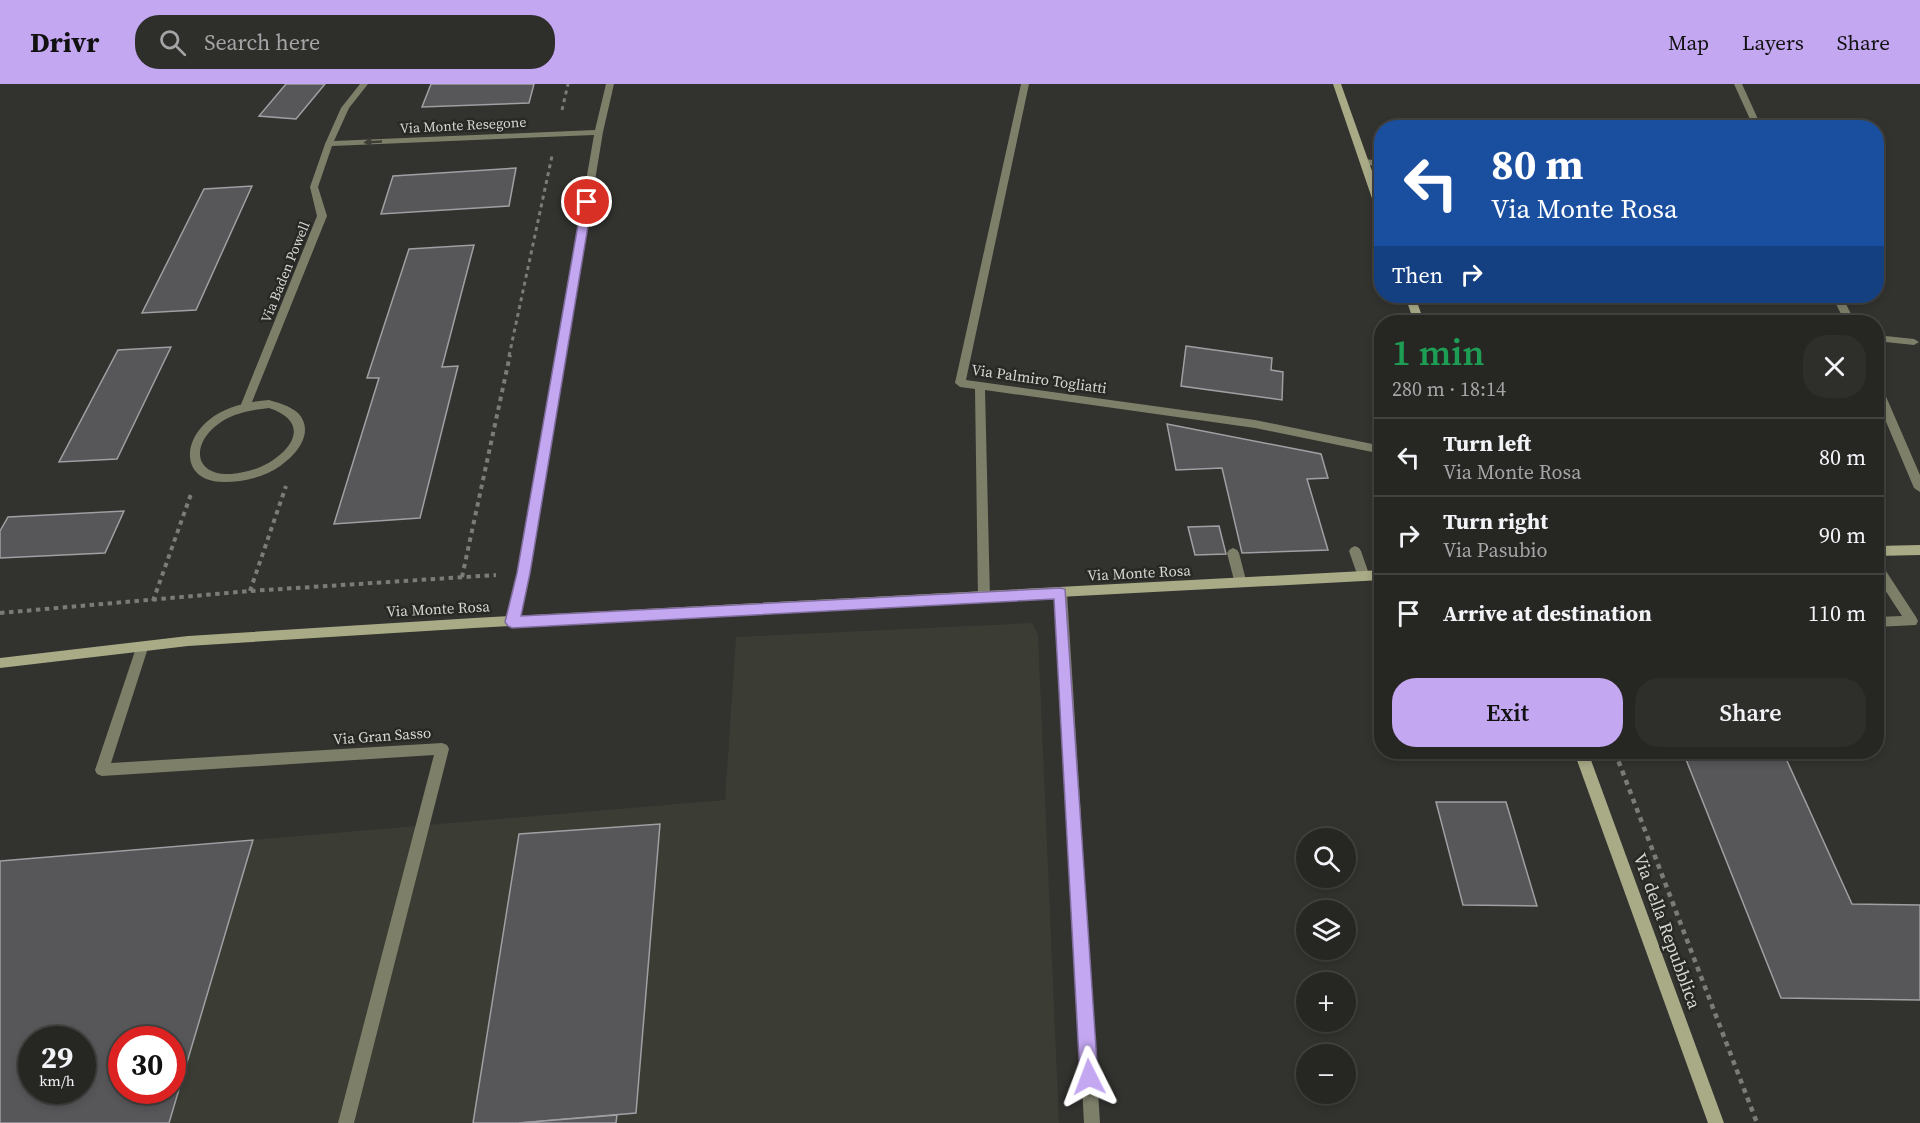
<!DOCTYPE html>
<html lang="en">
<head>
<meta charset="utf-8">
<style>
  body { margin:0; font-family:"Source Serif 4",serif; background:#2e2e2b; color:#f1f3f6; height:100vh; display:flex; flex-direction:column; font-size:22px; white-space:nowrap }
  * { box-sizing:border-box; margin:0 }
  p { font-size:20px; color:#a4a5a6 }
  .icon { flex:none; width:33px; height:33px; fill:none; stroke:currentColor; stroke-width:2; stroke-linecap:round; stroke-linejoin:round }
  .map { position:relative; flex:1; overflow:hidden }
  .side { position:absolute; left:1374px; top:231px; width:510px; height:444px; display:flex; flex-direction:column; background:#262623; border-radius:24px; box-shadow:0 3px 9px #0003,0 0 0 2px #424341 }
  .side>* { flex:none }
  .guide { position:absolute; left:1374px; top:36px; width:510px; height:183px; border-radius:24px; box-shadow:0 3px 9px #0003,0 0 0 2px #424341; background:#1a4fa0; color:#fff; overflow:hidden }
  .tools { position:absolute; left:1296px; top:744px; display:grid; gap:12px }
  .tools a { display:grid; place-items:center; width:60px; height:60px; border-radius:50%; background:#262623; box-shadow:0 3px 9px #0003,0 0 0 2px #424341; font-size:30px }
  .speed { position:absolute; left:18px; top:942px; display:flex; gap:12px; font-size:30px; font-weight:700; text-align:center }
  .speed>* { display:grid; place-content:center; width:78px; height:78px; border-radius:50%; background:#262623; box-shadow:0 3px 9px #0003,0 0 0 2px #424341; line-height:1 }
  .speed small { font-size:15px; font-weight:400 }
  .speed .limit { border:9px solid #d22; background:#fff; color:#111 }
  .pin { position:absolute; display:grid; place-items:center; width:51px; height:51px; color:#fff; margin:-26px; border:3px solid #fff; border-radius:50%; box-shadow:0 2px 6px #0007 }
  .me { position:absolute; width:66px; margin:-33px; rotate:357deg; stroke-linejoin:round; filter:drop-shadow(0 0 4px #0008) }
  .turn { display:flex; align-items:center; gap:21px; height:126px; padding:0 18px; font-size:27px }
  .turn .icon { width:78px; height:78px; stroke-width:2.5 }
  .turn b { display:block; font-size:42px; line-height:51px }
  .then { display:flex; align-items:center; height:57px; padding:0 18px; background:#0003; gap:12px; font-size:22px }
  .round { display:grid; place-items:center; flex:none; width:63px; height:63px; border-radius:24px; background:#2e2e2b }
  .summary { display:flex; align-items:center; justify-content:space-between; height:102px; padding:0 18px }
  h1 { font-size:36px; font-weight:600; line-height:45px; color:#1e9e55 }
  .primary-button { display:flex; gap:12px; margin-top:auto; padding:12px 18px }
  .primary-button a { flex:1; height:69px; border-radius:24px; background:#c4a7f1; color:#111; font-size:24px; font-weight:600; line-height:69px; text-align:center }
  .primary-button a+a { background:#2e2e2b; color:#f1f3f6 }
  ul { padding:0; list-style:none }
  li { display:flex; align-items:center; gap:18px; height:78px; padding:0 18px; border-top:2px solid #424341 }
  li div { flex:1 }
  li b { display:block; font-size:22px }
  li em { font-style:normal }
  header { display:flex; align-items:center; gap:36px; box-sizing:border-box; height:84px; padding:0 30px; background:#c4a7f1; color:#111 }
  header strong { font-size:28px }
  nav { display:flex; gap:33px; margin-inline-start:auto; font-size:21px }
  .search { width:420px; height:54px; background:#2e2e2b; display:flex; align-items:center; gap:15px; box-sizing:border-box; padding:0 21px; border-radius:24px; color:#a4a5a6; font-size:22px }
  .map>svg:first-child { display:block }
</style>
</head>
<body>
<header>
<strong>Drivr</strong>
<div class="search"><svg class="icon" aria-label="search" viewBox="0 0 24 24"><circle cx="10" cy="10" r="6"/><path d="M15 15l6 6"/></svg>Search here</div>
<nav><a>Map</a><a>Layers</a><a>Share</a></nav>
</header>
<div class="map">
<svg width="1920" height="1039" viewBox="0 0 1920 1039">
  <rect width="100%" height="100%" fill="#32322f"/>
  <path fill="#3b3c33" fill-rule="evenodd" d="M 1032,539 L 1038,551 L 1059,1039 L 0,1039 L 0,777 L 725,716 L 736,553 ZM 32,956 L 82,956 L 82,1006 L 32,1006 ZM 122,956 L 172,956 L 172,1006 L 122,1006 Z"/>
  <g fill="#575659" stroke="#a19fa3" stroke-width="1.5" fill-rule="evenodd">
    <path d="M 286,0 L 325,0 L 296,35 L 259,32 Z"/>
    <path d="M 431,0 L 534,0 L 529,19 L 422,23 Z"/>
    <path d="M 516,84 L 509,122 L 381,130 L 393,92 Z"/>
    <path d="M 252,102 L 196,226 L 142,229 L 204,105 Z"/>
    <path d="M 474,161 L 442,283 L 458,282 L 420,434 L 334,440 L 379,294 L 367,294 L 409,165 Z"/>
    <path d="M 1186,262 L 1272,274 L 1271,286 L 1283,288 L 1282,316 L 1181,302 Z"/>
    <path d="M 171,263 L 117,375 L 59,378 L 118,266 Z"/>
    <path d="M 1167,340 L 1321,370 L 1328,394 L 1307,395 L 1328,466 L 1242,469 L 1222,384 L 1176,386 Z"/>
    <path d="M 124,427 L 105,469 L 0,474 L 0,447 L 8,433 Z"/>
    <path d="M 1219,442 L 1226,470 L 1195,471 L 1188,443 Z"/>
    <path d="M 1683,668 L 1783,668 L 1852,820 L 1920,821 L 1920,916 L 1781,914 Z"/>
    <path d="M 1436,718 L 1506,718 L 1537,822 L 1463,821 Z"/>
    <path d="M 660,740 L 636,1029 L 519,1039 L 473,1039 L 519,750 Z"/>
    <path d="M 253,756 L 169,1039 L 0,1039 L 0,777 ZM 32,956 L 82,956 L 82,1006 L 32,1006 ZM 122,956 L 172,956 L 172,1006 L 122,1006 Z"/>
    <path d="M 617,1031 L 616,1039 L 519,1039 Z"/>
  </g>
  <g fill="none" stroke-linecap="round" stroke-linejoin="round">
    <g stroke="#7b7b78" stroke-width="3" stroke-dasharray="4 4" stroke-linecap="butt">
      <path d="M 562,26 L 568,0"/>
      <path d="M 509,272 L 552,72"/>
    </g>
    <g stroke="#7b7b78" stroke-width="4" stroke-dasharray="4.5 4.5" stroke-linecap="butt">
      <path d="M 462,493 L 510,271"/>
      <path d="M 250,507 L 286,402"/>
      <path d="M 153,517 L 191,410"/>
      <path d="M 0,529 L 250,507 L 496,491"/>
    </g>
    <path stroke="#7b7b78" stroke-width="4.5" stroke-dasharray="5 5" stroke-linecap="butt" d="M 1615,668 L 1757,1039"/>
    <g fill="#7e7f69" fill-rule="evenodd">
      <path d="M 1876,251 L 1914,255 L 1919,258 L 1914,261 L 1876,257 Z"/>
      <path d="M 269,316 C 279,319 290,322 298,329 C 319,352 288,380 268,389 C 255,395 239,398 224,398 C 182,398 181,358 209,336 C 226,322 248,318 269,316 ZM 269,324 C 314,339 290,371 258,384 C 250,387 240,389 231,390 C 194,392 191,361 217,341 C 232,329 251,326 269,324 Z"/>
      <path d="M 1355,462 L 1359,464 L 1361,467 L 1370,493 L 1368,496 L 1360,496 L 1358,493 L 1349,467 L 1351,464 Z"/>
      <path d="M 1233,464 L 1237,466 L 1239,469 L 1247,500 L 1245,503 L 1237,503 L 1235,500 L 1227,469 L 1229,466 Z"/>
      <path d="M 1876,476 L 1880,478 L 1916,533 L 1918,537 L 1916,541 L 1876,543 L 1876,533 L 1902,532 L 1876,492 Z"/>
    </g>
    <g fill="#7e7f69" fill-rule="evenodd">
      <path d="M 360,0 L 368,0 L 349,24 L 334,57 L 595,46 L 606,0 L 614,0 L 603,48 L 530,489 L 518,538 L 516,542 L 508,542 L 506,538 L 518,489 L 594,51 L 332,62 L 318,103 L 327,132 L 250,323 L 245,327 L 241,326 L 240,323 L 317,132 L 310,103 L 325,60 L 341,24 Z"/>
      <path d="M 1021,0 L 1029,0 L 966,296 L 1255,336 L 1382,362 L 1382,370 L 1255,344 L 985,306 L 990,514 L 988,517 L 980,517 L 978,514 L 975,305 L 960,303 L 955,299 Z"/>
      <path d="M 1734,0 L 1742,0 L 1762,44 L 1754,44 Z"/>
      <path d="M 1364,75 L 1382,77 L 1382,83 L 1361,80 L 1360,78 Z"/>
      <path d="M 1832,212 L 1842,212 L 1855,238 L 1845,238 Z"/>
      <path d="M 1876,297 L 1881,301 L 1920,391 L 1920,408 L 1914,404 L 1876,314 Z"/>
      <path d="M 1061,504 L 1065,506 L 1067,509 L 1100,1039 L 1084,1039 L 1055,509 L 1057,506 Z"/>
      <path d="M 142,559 L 146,560 L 148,564 L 111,679 L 442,659 L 447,661 L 449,665 L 354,1039 L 338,1039 L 434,671 L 102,692 L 97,690 L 95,686 L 136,564 L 138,560 Z"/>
    </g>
    <g fill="#a9ab87" fill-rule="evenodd">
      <path d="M 1333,0 L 1341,0 L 1382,115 L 1382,132 L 1377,129 Z"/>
      <path d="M 1405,212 L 1415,212 L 1424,238 L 1414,238 Z"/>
      <path d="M 1920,461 L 1920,471 L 1876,472 L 1876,462 Z"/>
      <path d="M 1382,486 L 1382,496 L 474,544 L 188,562 L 0,584 L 0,574 L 188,552 L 474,534 Z"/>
      <path d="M 1574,668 L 1588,668 L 1724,1039 L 1708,1039 Z"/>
    </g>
  </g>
  <defs><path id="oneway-solid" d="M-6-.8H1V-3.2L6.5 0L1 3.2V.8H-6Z" transform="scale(1.5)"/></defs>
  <use fill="#3e3e36" href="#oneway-solid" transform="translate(373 58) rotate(177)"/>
  <path fill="#c4a7f1" stroke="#7f6d9d" stroke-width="1.5" d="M 587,115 L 592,118 L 530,489 L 521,532 L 1060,504 L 1065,505 L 1098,993 L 1096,999 L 1089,1002 L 1083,999 L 1080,993 L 1054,515 L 512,544 L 508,542 L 505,538 L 517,489 L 582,118 Z"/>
  <g text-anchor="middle" stroke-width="5" stroke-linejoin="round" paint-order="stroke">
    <g font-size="14" fill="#d6d6d4" stroke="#282825">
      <text transform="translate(463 41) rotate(-3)" y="5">Via Monte Resegone</text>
      <text transform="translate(285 188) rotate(-68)" y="5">Via Baden Powell</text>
    </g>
    <g font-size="15" fill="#d6d6d4" stroke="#282825">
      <text transform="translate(1039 295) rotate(8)" y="5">Via Palmiro Togliatti</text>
      <text transform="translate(1139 489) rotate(-3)" y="5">Via Monte Rosa</text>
      <text transform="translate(438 525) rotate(-3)" y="5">Via Monte Rosa</text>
      <text transform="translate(382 652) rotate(-4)" y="5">Via Gran Sasso</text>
    </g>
    <g font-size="18" fill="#d6d6d4" stroke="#282825">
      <text transform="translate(1667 847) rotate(70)" y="6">Via della Repubblica</text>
    </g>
  </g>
</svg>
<div class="tools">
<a><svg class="icon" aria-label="search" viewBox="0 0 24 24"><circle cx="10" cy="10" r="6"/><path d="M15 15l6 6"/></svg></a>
<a><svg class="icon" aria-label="layers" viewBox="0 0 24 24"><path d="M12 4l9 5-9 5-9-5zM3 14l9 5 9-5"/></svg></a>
<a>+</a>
<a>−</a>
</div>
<div class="speed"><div>29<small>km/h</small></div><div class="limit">30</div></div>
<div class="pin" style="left:587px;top:118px;background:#d93025"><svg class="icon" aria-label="arrive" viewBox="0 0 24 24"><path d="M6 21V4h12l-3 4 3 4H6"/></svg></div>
<svg class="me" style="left:1089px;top:993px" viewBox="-20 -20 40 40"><path d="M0-17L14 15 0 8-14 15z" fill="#c4a7f1" stroke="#fff" stroke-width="4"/></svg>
<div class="guide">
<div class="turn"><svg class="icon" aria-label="left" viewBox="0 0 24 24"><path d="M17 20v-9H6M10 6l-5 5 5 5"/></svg><div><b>80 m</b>Via Monte Rosa</div></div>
<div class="then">Then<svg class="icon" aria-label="right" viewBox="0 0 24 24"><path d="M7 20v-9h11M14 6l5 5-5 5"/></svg></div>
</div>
<section class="side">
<div class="summary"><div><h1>1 min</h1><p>280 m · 18:14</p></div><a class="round"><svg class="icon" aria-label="close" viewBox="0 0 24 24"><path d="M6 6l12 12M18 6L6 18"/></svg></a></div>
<ul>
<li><svg class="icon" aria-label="left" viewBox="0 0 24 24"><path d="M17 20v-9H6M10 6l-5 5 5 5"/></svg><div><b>Turn left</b><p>Via Monte Rosa</p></div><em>80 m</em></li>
<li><svg class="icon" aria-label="right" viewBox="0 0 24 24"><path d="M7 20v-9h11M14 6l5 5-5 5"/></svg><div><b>Turn right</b><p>Via Pasubio</p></div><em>90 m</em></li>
<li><svg class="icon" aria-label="arrive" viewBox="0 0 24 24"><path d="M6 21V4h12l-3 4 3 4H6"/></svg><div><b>Arrive at destination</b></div><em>110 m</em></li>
</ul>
<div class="primary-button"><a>Exit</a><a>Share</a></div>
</section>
</div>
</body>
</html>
